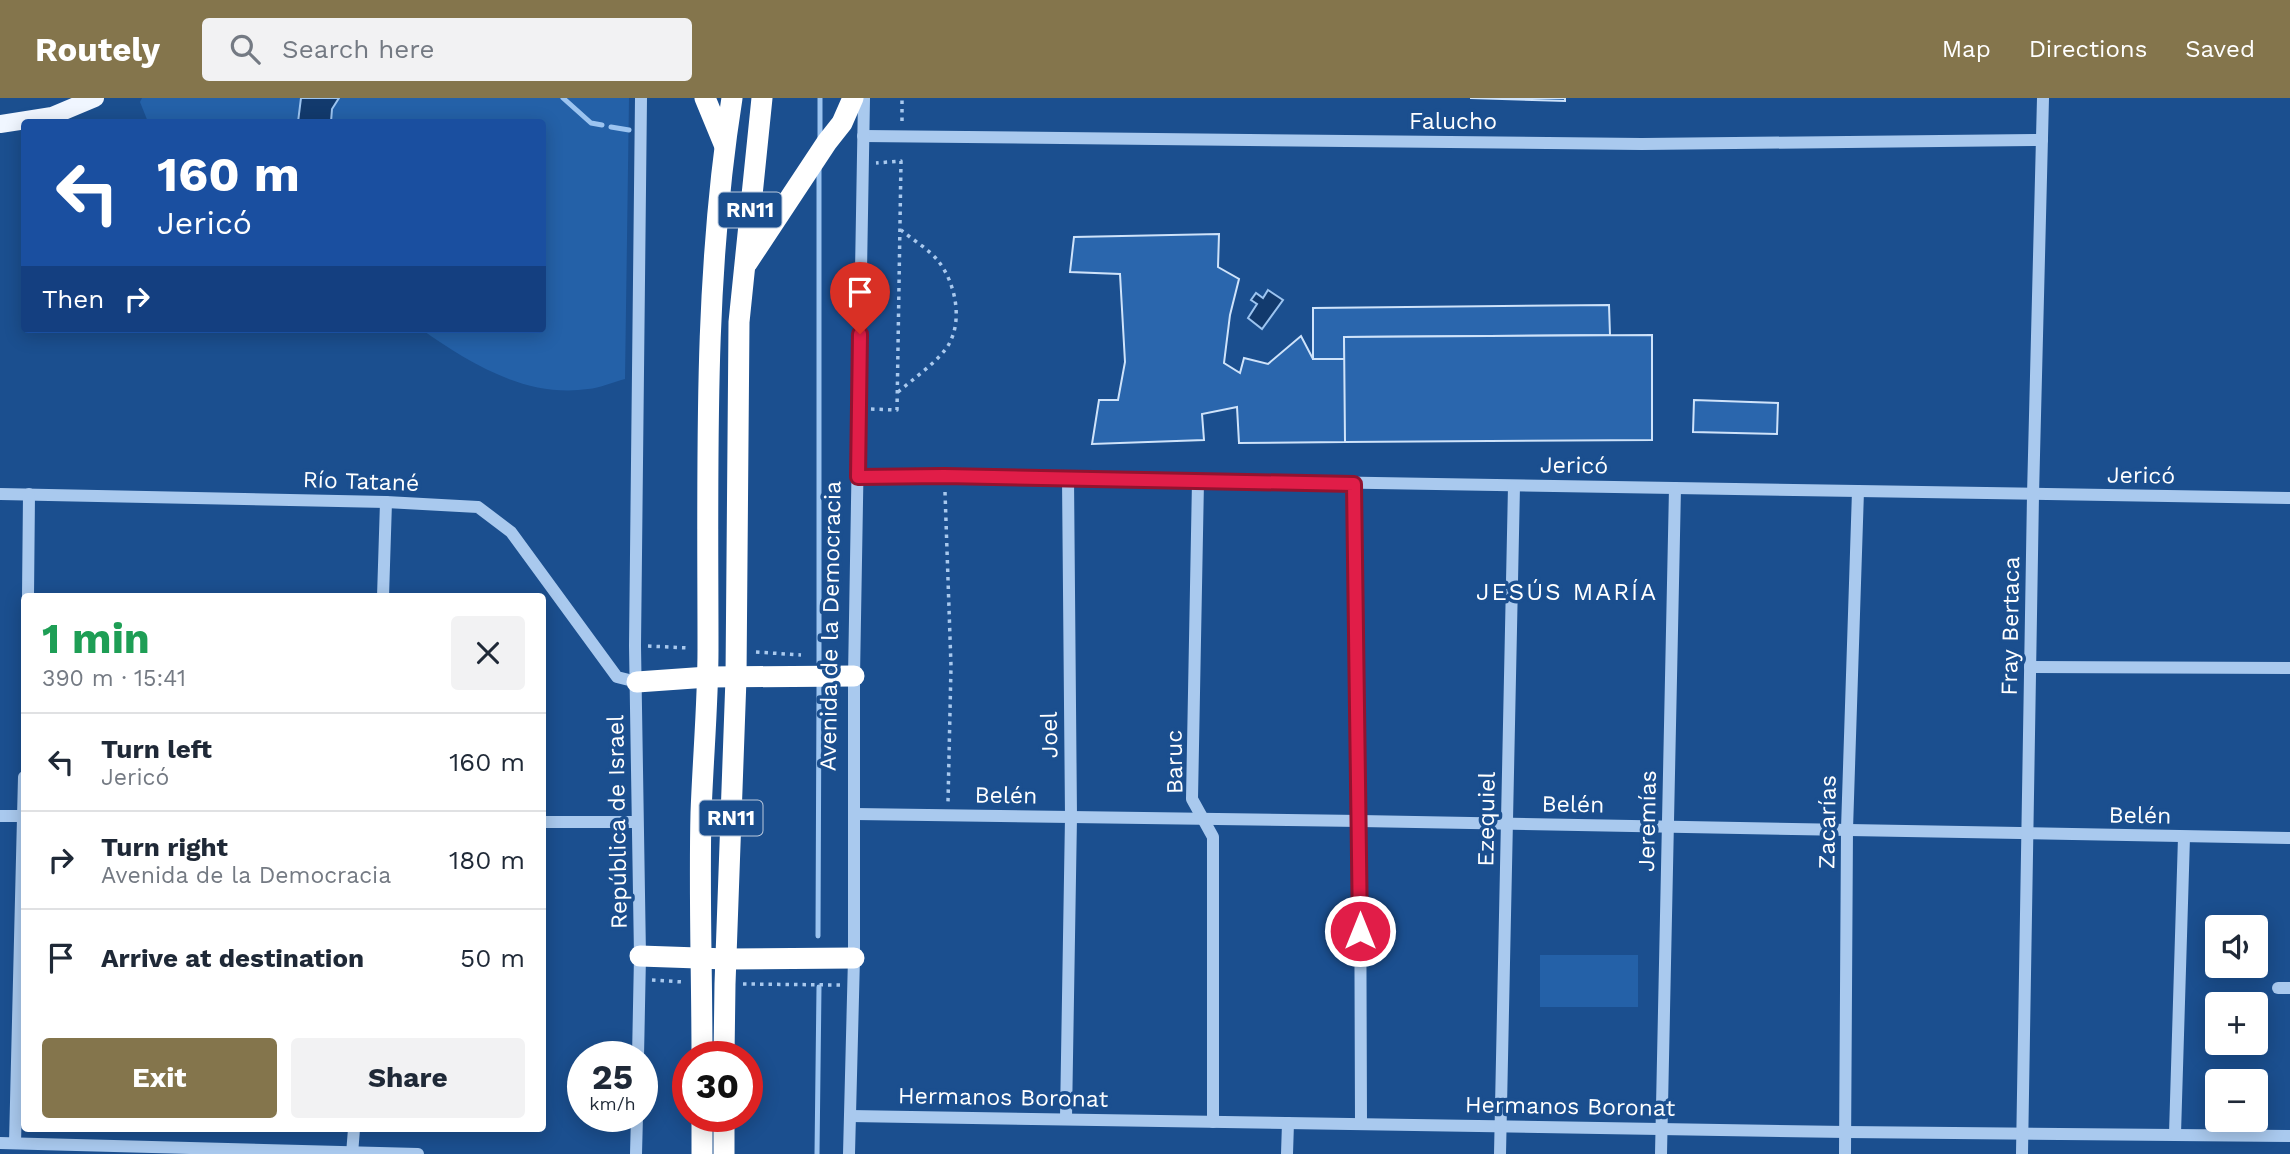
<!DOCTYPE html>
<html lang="en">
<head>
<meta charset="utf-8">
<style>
  body { margin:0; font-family:"Work Sans",sans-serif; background:#f2f2f3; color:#1f2937; height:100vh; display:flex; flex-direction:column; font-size:26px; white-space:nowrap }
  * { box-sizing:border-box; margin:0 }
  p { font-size:23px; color:#747a83 }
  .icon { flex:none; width:38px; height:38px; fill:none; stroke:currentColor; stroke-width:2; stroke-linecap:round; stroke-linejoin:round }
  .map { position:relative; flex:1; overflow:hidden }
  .drawer { position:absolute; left:21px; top:495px; width:525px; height:539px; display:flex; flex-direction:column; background:#fff; border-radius:7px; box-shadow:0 4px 18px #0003 }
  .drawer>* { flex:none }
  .hud { position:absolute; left:21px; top:21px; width:525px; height:214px; border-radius:7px; box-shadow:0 4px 18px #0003; background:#1a4fa0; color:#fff; overflow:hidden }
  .buttons { position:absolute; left:2205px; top:817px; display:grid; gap:14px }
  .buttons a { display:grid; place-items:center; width:63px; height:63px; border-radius:7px; background:#fff; box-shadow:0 4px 18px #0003; font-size:35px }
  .speed { position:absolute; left:567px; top:943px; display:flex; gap:14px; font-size:35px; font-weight:700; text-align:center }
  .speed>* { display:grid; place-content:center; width:91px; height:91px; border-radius:50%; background:#fff; box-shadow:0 4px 18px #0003; line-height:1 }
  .speed small { font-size:18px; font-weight:400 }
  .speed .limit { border:10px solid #d22; background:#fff; color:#111 }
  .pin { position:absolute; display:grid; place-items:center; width:60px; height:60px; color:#fff; margin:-72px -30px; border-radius:50% 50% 50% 0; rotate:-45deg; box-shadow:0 0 7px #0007 }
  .pin .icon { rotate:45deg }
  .me { position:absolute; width:77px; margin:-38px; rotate:0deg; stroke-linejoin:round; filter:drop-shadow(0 0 5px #0008) }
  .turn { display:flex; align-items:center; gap:24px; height:147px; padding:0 21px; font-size:32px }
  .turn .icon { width:91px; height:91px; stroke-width:2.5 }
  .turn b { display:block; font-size:49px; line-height:60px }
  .then { display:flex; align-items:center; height:66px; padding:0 21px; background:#0003; gap:14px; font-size:26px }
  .round { display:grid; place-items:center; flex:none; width:74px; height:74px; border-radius:7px; background:#f2f2f3 }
  .overview { display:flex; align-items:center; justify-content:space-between; height:119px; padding:0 21px }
  h1 { font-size:42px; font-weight:700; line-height:52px; color:#1e9e55 }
  .cta { display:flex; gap:14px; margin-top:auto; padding:14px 21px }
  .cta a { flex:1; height:80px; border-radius:7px; background:#84754c; color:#fff; font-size:28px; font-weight:700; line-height:80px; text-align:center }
  .cta a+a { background:#f2f2f3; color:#1f2937 }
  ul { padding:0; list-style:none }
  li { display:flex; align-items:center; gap:21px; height:98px; padding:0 21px; border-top:2px solid #e0e1e3 }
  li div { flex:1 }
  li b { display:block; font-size:26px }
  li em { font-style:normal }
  header { display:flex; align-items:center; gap:42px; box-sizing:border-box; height:98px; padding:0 35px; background:#84754c; color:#fff }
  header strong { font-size:33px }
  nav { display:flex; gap:38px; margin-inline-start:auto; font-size:24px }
  .search { width:490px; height:63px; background:#f2f2f3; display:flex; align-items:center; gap:18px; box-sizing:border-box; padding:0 24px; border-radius:7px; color:#747a83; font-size:26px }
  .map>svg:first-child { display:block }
</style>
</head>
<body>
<header>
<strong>Routely</strong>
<div class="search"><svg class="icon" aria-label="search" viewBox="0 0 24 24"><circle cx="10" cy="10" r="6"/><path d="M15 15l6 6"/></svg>Search here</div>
<nav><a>Map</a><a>Directions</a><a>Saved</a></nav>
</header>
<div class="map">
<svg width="2290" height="1056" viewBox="0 0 2290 1056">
  <rect width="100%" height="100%" fill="#1b4f8f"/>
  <g fill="#2461a8">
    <path d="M 142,0 L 629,0 L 625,281 C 613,284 600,290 588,291 C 526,300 469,265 421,231 L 542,231 L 542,24 L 148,24 L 140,4 Z"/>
    <rect x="1540" y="857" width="98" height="52"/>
  </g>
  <g fill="#123a6d" stroke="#9cc4f0" stroke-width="2">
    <path d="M 301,0 L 339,0 L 332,11 L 331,24 L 298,24 Z"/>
    <path d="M 1268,192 L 1283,202 L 1262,231 L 1248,220 L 1257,206 L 1251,202 L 1256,195 L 1263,200 Z"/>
  </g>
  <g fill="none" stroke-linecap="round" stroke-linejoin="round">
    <g stroke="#9cc4f0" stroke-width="5">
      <path d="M 563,0 L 591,25 L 602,27"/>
      <path d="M 611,29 L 629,32"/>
      <path d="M 820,42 L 820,0"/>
      <path d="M 819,564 L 819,70"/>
      <path d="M 818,838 L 819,588"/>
      <path d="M 817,1056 L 819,889"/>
    </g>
  </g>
  <g fill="#2a66ad" stroke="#cfe3fa" stroke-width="2">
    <path d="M 1470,0 L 1565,0 L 1565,3 Z"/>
    <path d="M 1219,136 L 1218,169 L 1239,181 L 1230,217 L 1224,265 L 1240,275 L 1244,260 L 1268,266 L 1301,238 L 1313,261 L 1345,261 L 1345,344 L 1239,345 L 1237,309 L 1202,316 L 1204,342 L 1092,346 L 1099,302 L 1118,302 L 1125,264 L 1120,176 L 1070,174 L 1074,139 Z"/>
    <path d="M 1609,207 L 1610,237 L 1344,239 L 1345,261 L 1313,261 L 1313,210 Z"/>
    <path d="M 1652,237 L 1652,342 L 1345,344 L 1344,239 Z"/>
    <path d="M 1694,302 L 1778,305 L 1777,336 L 1693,334 Z"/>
  </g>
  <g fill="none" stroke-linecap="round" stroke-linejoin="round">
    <g stroke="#a9c9ee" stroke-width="3.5" stroke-dasharray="3.5 5" stroke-linecap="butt">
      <path d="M 902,23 L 902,0"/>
      <path d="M 898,294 C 912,282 941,261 949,246 C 963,221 955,185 939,164 C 930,152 913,142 901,132"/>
      <path d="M 871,311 L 897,312 L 901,63 L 876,65"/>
      <path d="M 945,394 L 951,568 L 948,704"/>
      <path d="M 648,548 L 689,550"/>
      <path d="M 756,554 L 801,557"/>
      <path d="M 652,882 L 683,884"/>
      <path d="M 743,886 L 840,887"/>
    </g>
    <g stroke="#a9c9ee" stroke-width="12">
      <path d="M 863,38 L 1642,46 L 2042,42"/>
      <path d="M 858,379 L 944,378 L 2290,400"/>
      <path d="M 1198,383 L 1192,701 L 1213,739 L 1213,1024"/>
      <path d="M 1354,386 L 1360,723 L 1361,1026"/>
      <path d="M 0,396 L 386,404 L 478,409 L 511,434 L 617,579 L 637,584"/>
      <path d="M 28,499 L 29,396"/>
      <path d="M 383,499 L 386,404"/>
      <path d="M 2030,569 L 2290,570"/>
      <path d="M 855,716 L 1360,723 L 2290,740"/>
      <path d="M 0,718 L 24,718"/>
      <path d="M 542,724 L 637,724"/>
      <path d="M 2278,890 L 2290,890"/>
      <path d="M 638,959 L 640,858 L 635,548 L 641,0"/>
      <path d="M 850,1018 L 1846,1034 L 2290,1038"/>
      <path d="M 1066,1020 L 1071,719 L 1068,380"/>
      <path d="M 2175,1036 L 2184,739"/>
      <path d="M 0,1045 L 418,1056"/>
      <path d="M 15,1045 L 24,679"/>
      <path d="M 352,1056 L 354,1031"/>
      <path d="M 636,1056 L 637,1018"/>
      <path d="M 849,1056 L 854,860 L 854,578 L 864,0"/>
      <path d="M 1287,1056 L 1288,1025"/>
      <path d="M 1500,1056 L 1514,388"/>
      <path d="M 1661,1056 L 1675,390"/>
      <path d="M 1845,1056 L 1847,731 L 1858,393"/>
      <path d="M 2022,1056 L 2033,397 L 2043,0"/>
    </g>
    <path stroke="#f0f6ff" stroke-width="18" d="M 0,26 L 52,18 L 95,0"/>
    <g stroke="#fff" stroke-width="21">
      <path d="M 705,0 L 724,46"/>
      <path d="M 747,165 L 827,44 L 842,25 L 853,0"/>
      <path d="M 637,584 L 708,579 L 854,578"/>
      <path d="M 640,858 L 727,861 L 854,860"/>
      <path d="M 702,959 C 702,878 699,796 701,715 C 703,660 708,605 708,551 C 708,367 703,182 732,0"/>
      <path d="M 724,959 L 725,886 L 736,580 L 739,224 L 762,0"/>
      <path d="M 702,1056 L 702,1018"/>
      <path d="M 724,1056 L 724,1018"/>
    </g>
  </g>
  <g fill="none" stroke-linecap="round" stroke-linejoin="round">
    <g stroke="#92132f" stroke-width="18">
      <path id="route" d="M 860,236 L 858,379 L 944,378 L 1354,386 L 1360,833"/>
    </g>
    <use href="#route" stroke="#e11d48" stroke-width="12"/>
  </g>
  <g text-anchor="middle" stroke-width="7" stroke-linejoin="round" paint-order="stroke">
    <g fill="#1b4f8f" stroke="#bbcadd" stroke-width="2">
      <rect x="718.5" y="94.5" width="63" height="35" rx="5"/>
      <rect x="699.5" y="702.5" width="63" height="35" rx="5"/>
    </g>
    <g font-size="21" font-weight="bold" fill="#fff">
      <text x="750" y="119">RN11</text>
      <text x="731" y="727">RN11</text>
    </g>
    <g font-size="23" fill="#fff" stroke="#1b4f8f">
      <text x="1453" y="31">Falucho</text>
      <text transform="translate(1574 367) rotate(1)" y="8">Jericó</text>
      <text transform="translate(2141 377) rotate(1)" y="8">Jericó</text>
      <text transform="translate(361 383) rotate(2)" y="8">Río Tatané</text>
      <text transform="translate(830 528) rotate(-89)" y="8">Avenida de la Democracia</text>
      <text transform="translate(2010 528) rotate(-89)" y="8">Fray Bertaca</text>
      <text transform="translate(1049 637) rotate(-91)" y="8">Joel</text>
      <text transform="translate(1174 664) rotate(-91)" y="8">Baruc</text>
      <text transform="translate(1006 697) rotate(1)" y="8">Belén</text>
      <text transform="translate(1573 706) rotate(1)" y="8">Belén</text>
      <text transform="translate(2140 717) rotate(1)" y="8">Belén</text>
      <text transform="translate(1486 721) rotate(-89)" y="8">Ezequiel</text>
      <text transform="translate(1647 723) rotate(-89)" y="8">Jeremías</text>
      <text transform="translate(617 724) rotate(-91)" y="8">República de Israel</text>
      <text transform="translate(1827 724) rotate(-89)" y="8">Zacarías</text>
      <text transform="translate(1003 999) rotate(1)" y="8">Hermanos Boronat</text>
      <text transform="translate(1570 1008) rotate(1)" y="8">Hermanos Boronat</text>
    </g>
    <g font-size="24" letter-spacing="2" fill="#fff" stroke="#1b4f8f">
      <text x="1567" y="502">JESÚS MARÍA</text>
    </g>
  </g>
</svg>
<div class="buttons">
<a><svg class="icon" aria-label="sound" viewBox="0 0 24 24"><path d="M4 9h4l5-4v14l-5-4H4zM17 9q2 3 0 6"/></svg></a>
<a>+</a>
<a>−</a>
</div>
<div class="speed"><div>25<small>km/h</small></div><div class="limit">30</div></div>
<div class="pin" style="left:860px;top:236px;background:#d93025"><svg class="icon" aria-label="arrive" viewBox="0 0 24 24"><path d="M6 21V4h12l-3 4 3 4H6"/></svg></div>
<svg class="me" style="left:1360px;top:833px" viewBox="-20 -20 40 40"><circle r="17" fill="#e11d48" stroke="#fff" stroke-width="3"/><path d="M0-11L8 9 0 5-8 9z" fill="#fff"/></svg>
<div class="hud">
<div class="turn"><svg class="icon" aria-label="left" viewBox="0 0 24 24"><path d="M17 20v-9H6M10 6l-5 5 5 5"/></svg><div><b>160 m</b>Jericó</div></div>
<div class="then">Then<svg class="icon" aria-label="right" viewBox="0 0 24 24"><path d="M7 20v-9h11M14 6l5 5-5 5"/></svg></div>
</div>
<section class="drawer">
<div class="overview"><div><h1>1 min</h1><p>390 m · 15:41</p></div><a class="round"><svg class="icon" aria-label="close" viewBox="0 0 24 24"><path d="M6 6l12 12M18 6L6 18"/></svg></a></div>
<ul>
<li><svg class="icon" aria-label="left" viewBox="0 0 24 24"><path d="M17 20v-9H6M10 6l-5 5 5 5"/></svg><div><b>Turn left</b><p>Jericó</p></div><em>160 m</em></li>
<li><svg class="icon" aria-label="right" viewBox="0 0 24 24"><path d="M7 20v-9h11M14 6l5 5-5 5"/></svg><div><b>Turn right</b><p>Avenida de la Democracia</p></div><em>180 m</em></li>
<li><svg class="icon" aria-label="arrive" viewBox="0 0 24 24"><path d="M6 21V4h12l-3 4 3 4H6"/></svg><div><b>Arrive at destination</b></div><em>50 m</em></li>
</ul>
<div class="cta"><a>Exit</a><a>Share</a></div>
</section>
</div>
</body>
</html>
